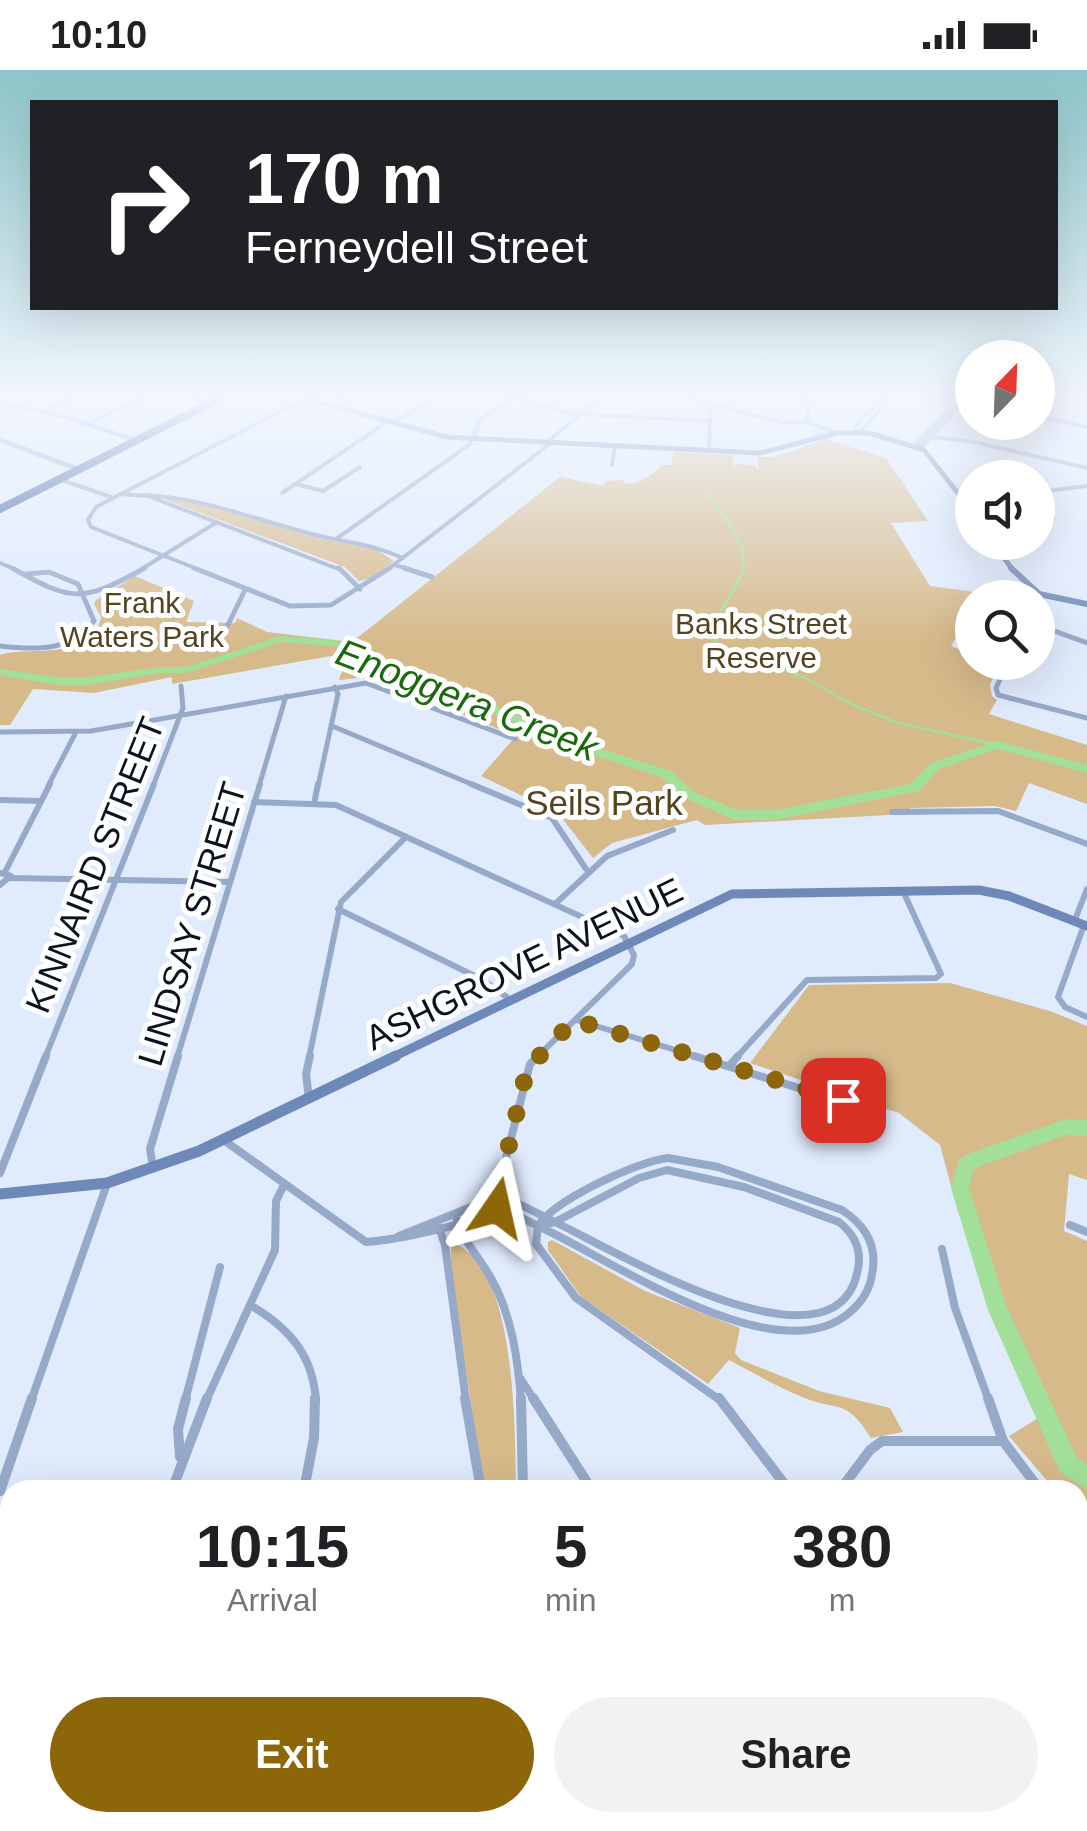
<!DOCTYPE html>
<html lang="en">
<head>
<meta charset="utf-8">
<style>
  body { margin:0; font-family:Arial,sans-serif; background:#f2f2f2; color:#202124; height:100vh; display:flex; flex-direction:column; font-size:38px; white-space:nowrap }
  * { box-sizing:border-box; margin:0 }
  p { font-size:32px; color:#757577 }
  .icon { flex:none; width:55px; height:55px; fill:none; stroke:currentColor; stroke-width:2; stroke-linecap:round; stroke-linejoin:round }
  .map { position:relative; flex:1; overflow:hidden }
  .sheet { position:absolute; left:0px; top:1410px; width:1088px; height:352px; display:flex; flex-direction:column; background:#fff; border-radius:30px 30px 0 0; box-shadow:0 10px 40px #0002 }
  .sheet>* { flex:none }
  .guide { position:absolute; left:30px; top:30px; width:1028px; height:210px; border-radius:0px; box-shadow:0 10px 40px #0002; background:#202124; color:#fff; overflow:hidden }
  .needle { width:65px; rotate:23deg }
  .buttons { position:absolute; left:955px; top:270px; display:grid; gap:20px }
  .buttons a { display:grid; place-items:center; width:100px; height:100px; border-radius:50%; background:#fff; box-shadow:0 10px 40px #0002; font-size:50px }
  .pin { position:absolute; display:grid; place-items:center; width:85px; height:85px; color:#fff; margin:-42px; border-radius:20px; box-shadow:0 5px 15px #0006 }
  .me { position:absolute; width:110px; margin:-55px; rotate:11deg; stroke-linejoin:round; filter:drop-shadow(0 0 8px #0008) }
  .turn { display:flex; align-items:center; gap:35px; height:210px; padding:0 50px; font-size:45px }
  .turn .icon { width:130px; height:130px; stroke-width:2.5 }
  .turn b { display:block; font-size:70px; line-height:85px }
  .eta { display:flex; justify-content:space-evenly; align-items:center; height:170px; text-align:center }
  .eta b { font-size:60px; font-weight:700; line-height:70px }
  .action { display:flex; gap:20px; margin-top:auto; padding:20px 50px }
  .action a { flex:1; height:115px; border-radius:60px; background:#8e660a; color:#fff; font-size:40px; font-weight:700; line-height:115px; text-align:center }
  .action a+a { background:#f2f2f2; color:#202124 }
  .status { display:flex; justify-content:space-between; align-items:center; height:70px; padding:0 50px; background:#fff; direction:ltr }
  .status svg { height:28px; fill:currentColor }
  .map>svg:first-child { display:block }
</style>
</head>
<body>
<div class="status"><b>10:10</b><svg viewBox="0 0 49 12"><path d="M0 12V9h3v3zM5 12V6h3v6zM10 12V3h3v9zM15 12V0h3v12zM26 1h20v11H26zM47 4h2v5h-2z"/></svg></div>
<div class="map">
<svg width="1087" height="1761" viewBox="0 0 1087 1761">
  <rect width="100%" height="100%" fill="#e0ebfe"/>
  <g fill="#d6ba8a">
    <path d="M 826,369 L 886,388 L 928,451 L 891,453 L 930,516 L 982,523 L 981,527 L 972,528 L 972,541 L 951,576 L 972,584 L 972,592 L 995,593 L 999,597 L 990,614 L 992,626 L 997,630 L 989,644 L 1087,675 L 1087,734 L 1029,713 L 1016,741 L 995,736 L 911,738 L 906,744 L 705,755 L 697,750 L 612,773 L 593,788 L 558,743 L 481,706 L 516,666 L 367,607 L 339,610 L 347,586 L 337,585 L 172,614 L 172,607 L 94,623 L 33,619 L 10,655 L 0,655 L 0,585 C 30,575 92,593 101,547 L 94,534 L 96,530 L 135,506 L 194,531 L 186,552 L 235,553 L 237,548 L 267,562 L 352,572 L 560,407 L 604,416 L 606,411 L 623,410 L 625,414 C 641,413 652,406 661,395 L 672,395 L 673,382 L 733,385 L 733,399 L 736,394 L 754,395 L 758,400 L 758,387 L 774,387 Z"/>
    <path d="M 158,427 L 184,429 L 322,469 L 369,475 L 394,491 L 373,508 L 359,511 L 345,497 Z"/>
    <path d="M 950,913 L 1050,941 L 1087,956 L 1087,1110 L 1069,1104 L 1064,1161 L 1087,1171 L 1087,1400 L 1067,1386 L 1008,1246 L 982,1163 L 958,1142 L 940,1075 L 899,1043 L 750,993 L 809,915 Z"/>
    <path d="M 552,1170 L 645,1221 L 740,1258 L 735,1283 L 741,1290 L 819,1321 L 890,1338 L 903,1362 L 871,1368 C 845,1326 838,1343 800,1326 C 776,1316 752,1302 729,1290 L 708,1314 L 581,1227 L 548,1180 L 548,1172 Z"/>
    <path d="M 454,1174 C 517,1194 515,1366 516,1420 L 485,1420 L 450,1203 L 451,1176 Z"/>
    <path d="M 1043,1345 L 1068,1394 L 1087,1409 L 1087,1761 L 848,1761 L 854,1752 L 1078,1752 L 1078,1420 L 1055,1420 L 1009,1366 Z"/>
  </g>
  <g fill="none" stroke-linecap="round" stroke-linejoin="round">
    <path stroke="#a2df99" stroke-width="2.5" d="M 707,424 C 761,490 751,497 705,563 L 725,580 L 804,607 L 851,634 L 898,653 L 998,675"/>
    <g fill="#a2df99" fill-rule="evenodd">
      <path d="M 280,566 L 333,570 L 376,584 L 579,672 L 671,701 L 694,722 L 737,740 L 775,740 L 910,714 L 931,693 L 998,671 L 1087,695 L 1087,703 L 998,679 L 939,699 L 919,721 L 914,722 L 775,750 L 735,750 L 684,728 L 661,707 L 571,678 L 368,588 L 332,576 L 281,572 L 187,603 L 160,603 L 89,615 L 63,616 L 0,605 L 0,599 L 63,608 L 89,607 L 160,597 L 186,597 Z"/>
      <path d="M 1066,1049 L 1087,1050 L 1087,1066 L 1066,1065 L 980,1096 L 973,1101 L 969,1118 L 1007,1238 L 1076,1386 L 1087,1395 L 1087,1420 L 1060,1402 L 988,1240 L 951,1118 L 959,1090 L 968,1084 Z"/>
    </g>
    <g stroke="#97a9c9" stroke-width="4">
      <path d="M 190,328 L 208,333"/>
      <path d="M 513,328 L 578,345"/>
      <path d="M 687,328 L 782,352 L 808,352"/>
      <path d="M 0,333 L 63,346 L 135,370"/>
      <path d="M 331,335 L 344,328"/>
      <path d="M 43,342 L 73,328"/>
      <path d="M 580,344 L 708,351"/>
      <path d="M 1038,346 L 1087,357"/>
      <path d="M 1043,346 L 1057,328"/>
      <path d="M 392,353 L 434,328"/>
      <path d="M 87,354 L 143,328"/>
      <path d="M 855,362 L 856,355 L 883,328"/>
      <path d="M 860,362 L 891,328"/>
      <path d="M 932,367 L 970,371 L 1087,398"/>
      <path d="M 547,372 L 601,328"/>
      <path d="M 709,381 L 710,335"/>
      <path d="M 612,395 L 615,376"/>
      <path d="M 59,409 L 111,427"/>
      <path d="M 296,414 L 323,421 L 360,397"/>
      <path d="M 282,423 L 387,352"/>
      <path d="M 120,424 L 148,426 L 341,500"/>
      <path d="M 145,425 C 206,428 261,452 320,466 C 350,473 375,475 403,488"/>
      <path d="M 1053,449 L 1049,435 L 1038,427 L 1039,422 L 1087,416"/>
      <path d="M 336,469 L 469,375 L 473,368"/>
      <path d="M 0,493 L 17,500"/>
      <path d="M 395,495 L 412,500"/>
      <path d="M 140,500 L 217,452"/>
      <path d="M 200,500 L 91,457 L 88,450 L 96,437 L 306,328"/>
      <path d="M 387,500 L 551,373"/>
    </g>
    <g stroke="#97a9c9" stroke-width="5">
      <path d="M 12,498 C 73,532 81,533 145,498"/>
      <path d="M 194,498 L 290,536 L 331,535 L 390,498"/>
      <path d="M 339,498 L 360,519"/>
      <path d="M 404,498 L 432,507"/>
      <path d="M 1038,536 L 1042,528"/>
      <path d="M 1038,555 L 1087,573"/>
      <path d="M 222,567 L 245,520"/>
      <path d="M 0,576 C 36,580 70,582 94,551 L 78,514 L 49,502 L 26,504"/>
      <path d="M 1008,592 L 996,618 L 998,625 L 1087,648"/>
      <path d="M 332,656 L 476,716"/>
      <path d="M 0,662 L 91,661 L 366,613 L 515,669"/>
      <path d="M 48,716 L 75,664"/>
      <path d="M 153,716 L 183,638 L 181,616"/>
      <path d="M 259,716 L 286,626"/>
      <path d="M 318,716 L 338,624 L 335,617"/>
    </g>
    <g stroke="#97a9c9" stroke-width="6">
      <path d="M 471,714 L 552,748 L 586,799"/>
      <path d="M 0,730 L 41,731"/>
      <path d="M 254,732 L 336,735 L 624,866 L 634,885 L 632,894 L 536,988"/>
      <path d="M 314,734 L 318,714"/>
      <path d="M 892,742 L 998,741 L 1087,774"/>
      <path d="M 5,802 L 50,714"/>
      <path d="M 0,803 L 11,806 L 0,815"/>
      <path d="M 10,808 L 230,812"/>
      <path d="M 555,834 L 607,786 L 673,760"/>
      <path d="M 338,839 L 483,910 L 511,930"/>
      <path d="M 1074,852 L 1087,819"/>
      <path d="M 1084,855 L 1058,927 L 1065,937 L 1087,947"/>
      <path d="M 576,950 L 702,988"/>
      <path d="M 45,988 L 154,714"/>
      <path d="M 177,988 L 260,714"/>
      <path d="M 309,988 L 341,832 L 406,767"/>
      <path d="M 736,988 L 807,910 L 936,908 L 941,904 L 903,821"/>
    </g>
    <g stroke="#97a9c9" stroke-width="8">
      <path d="M 694,986 L 874,1041"/>
      <path d="M 730,995 L 738,986"/>
      <path d="M 309,1029 L 306,1004 L 310,986"/>
      <path d="M 225,1071 L 366,1172 C 392,1170 481,1154 498,1136 C 508,1126 506,1109 505,1097"/>
      <path d="M 668,1088 L 718,1097 L 842,1140 C 865,1155 878,1176 872,1204 C 870,1220 861,1233 849,1243 C 776,1305 609,1188 538,1156 C 554,1130 638,1091 668,1088 Z"/>
      <path d="M 153,1098 L 150,1079 L 178,986"/>
      <path d="M 667,1100 L 744,1117 L 839,1152 C 854,1164 862,1179 858,1199 C 838,1316 608,1177 555,1152 L 639,1108 Z"/>
      <path d="M 0,1103 L 46,986"/>
      <path d="M 492,1127 L 512,1143 L 538,1156"/>
      <path d="M 492,1127 L 513,1131 L 555,1152"/>
      <path d="M 457,1150 C 464,1173 481,1189 492,1210 C 512,1246 518,1290 521,1331"/>
      <path d="M 438,1155 L 445,1175 L 466,1331"/>
      <path d="M 1070,1155 L 1087,1162"/>
      <path d="M 538,1156 L 536,1174 L 576,1228 L 721,1331"/>
      <path d="M 540,1156 L 555,1152"/>
      <path d="M 399,1166 L 491,1129 L 505,1092 L 530,994 L 538,986"/>
      <path d="M 942,1179 L 955,1238 L 989,1331"/>
      <path d="M 255,1238 C 292,1261 313,1287 316,1331"/>
      <path d="M 520,1308 L 535,1331"/>
      <path d="M 31,1331 L 107,1114"/>
      <path d="M 185,1331 L 220,1197"/>
      <path d="M 206,1331 L 275,1180 L 276,1131 L 284,1115"/>
    </g>
    <g stroke="#97a9c9" stroke-width="10">
      <path d="M 465,1328 L 481,1420"/>
      <path d="M 521,1328 L 523,1420"/>
      <path d="M 533,1328 L 592,1420"/>
      <path d="M 719,1328 L 789,1420"/>
      <path d="M 988,1328 L 1003,1371 L 1040,1420"/>
      <path d="M 180,1387 L 178,1359 L 186,1328"/>
      <path d="M 172,1420 L 207,1328"/>
      <path d="M 304,1420 L 314,1368 L 315,1328"/>
      <path d="M 840,1420 L 870,1380 L 882,1371 L 1003,1371"/>
      <path d="M 0,1421 L 32,1328"/>
      <path d="M 0,1513 L 10,1514"/>
      <path d="M 598,1752 L 604,1761"/>
      <path d="M 647,1752 L 655,1761"/>
      <path d="M 661,1752 L 663,1761"/>
      <path d="M 400,1761 L 402,1752"/>
      <path d="M 609,1761 L 612,1752"/>
      <path d="M 834,1761 L 841,1752"/>
    </g>
    <g stroke="#97a9c9" stroke-width="5">
      <path d="M 801,328 L 808,332 L 808,352 L 837,363"/>
      <path d="M 473,368 L 480,350 L 513,328"/>
      <path d="M 0,370 L 78,399"/>
      <path d="M 916,375 L 945,344 L 972,330"/>
      <path d="M 921,377 L 950,346"/>
    </g>
    <g stroke="#6e89b7" stroke-width="5">
      <path d="M 305,328 L 446,367 L 760,383 L 837,363 L 869,363 L 924,380 L 972,441"/>
      <path d="M 992,472 L 1013,500"/>
    </g>
    <path stroke="#6e89b7" stroke-width="6" d="M 1011,498 L 1039,524 L 1087,534"/>
    <path stroke="#6e89b7" stroke-width="9" d="M 391,988 L 732,824 L 979,820 L 1009,826 L 1087,856"/>
    <path stroke="#6e89b7" stroke-width="11" d="M 0,1124 L 107,1113 L 199,1081 L 396,986"/>
    <path stroke="#4466a4" stroke-width="8" d="M 0,439 L 221,328"/>
  </g>
  <linearGradient id="sky" x2="0" y2="1"><stop stop-color="#8cc5c8"/><stop offset="0.57" stop-color="#f1f6ff"/><stop offset="1" stop-color="#f1f6ff" stop-opacity="0"/></linearGradient>
  <rect width="1087" height="574" fill="url(#sky)"/>
  <g fill="none" stroke-linecap="round" stroke-linejoin="round">
    <path stroke="#8e660a" stroke-width="18" stroke-dasharray="0 32.4" d="M 497,1138 L 506,1115 L 505,1092 L 527,999 L 574,950 L 843,1030"/>
  </g>
  <g text-anchor="middle" stroke-width="10" stroke-linejoin="round" paint-order="stroke">
    <g font-size="30" fill="#55421f" stroke="#fff">
      <text x="142" y="543">Frank<tspan x="142" dy="34">Waters Park</tspan></text>
      <text x="761" y="564">Banks Street<tspan x="761" dy="34">Reserve</tspan></text>
    </g>
    <g font-size="35" fill="#55421f" stroke="#fff">
      <text x="604" y="745">Seils Park</text>
    </g>
    <g font-size="35" fill="#0a1322" stroke="#fff">
      <text transform="translate(95 795) rotate(-68)" y="12">KINNAIRD STREET</text>
      <text transform="translate(192 854) rotate(-73)" y="12">LINDSAY STREET</text>
      <text transform="translate(524 894) rotate(-26)" y="12">ASHGROVE AVENUE</text>
    </g>
    <g font-size="38" font-style="italic" fill="#1a6a0d" stroke="#fff">
      <text transform="translate(467 630) rotate(21)" y="13">Enoggera Creek</text>
    </g>
  </g>
</svg>
<div class="buttons">
<a><svg class="needle" viewBox="-14 -14 28 28"><path d="M0-13l5 13h-10z" fill="#e53935"/><path d="M0 13l5-13h-10z" fill="#757577"/></svg></a>
<a><svg class="icon" aria-label="sound" viewBox="0 0 24 24"><path d="M4 9h4l5-4v14l-5-4H4zM17 9q2 3 0 6"/></svg></a>
<a><svg class="icon" aria-label="search" viewBox="0 0 24 24"><circle cx="10" cy="10" r="6"/><path d="M15 15l6 6"/></svg></a>
</div>
<div class="pin" style="left:843px;top:1030px;background:#d93025"><svg class="icon" aria-label="arrive" viewBox="0 0 24 24"><path d="M6 21V4h12l-3 4 3 4H6"/></svg></div>
<svg class="me" style="left:497px;top:1138px" viewBox="-20 -20 40 40"><path d="M0-17L14 15 0 8-14 15z" fill="#8e660a" stroke="#fff" stroke-width="4"/></svg>
<div class="guide">
<div class="turn"><svg class="icon" aria-label="right" viewBox="0 0 24 24"><path d="M7 20v-9h11M14 6l5 5-5 5"/></svg><div><b>170 m</b>Ferneydell Street</div></div>
</div>
<section class="sheet">
<div class="eta">
<div><b>10:15</b><p>Arrival</p></div>
<div><b>5</b><p>min</p></div>
<div><b>380</b><p>m</p></div>
</div>
<div class="action"><a>Exit</a><a>Share</a></div>
</section>
</div>
</body>
</html>
